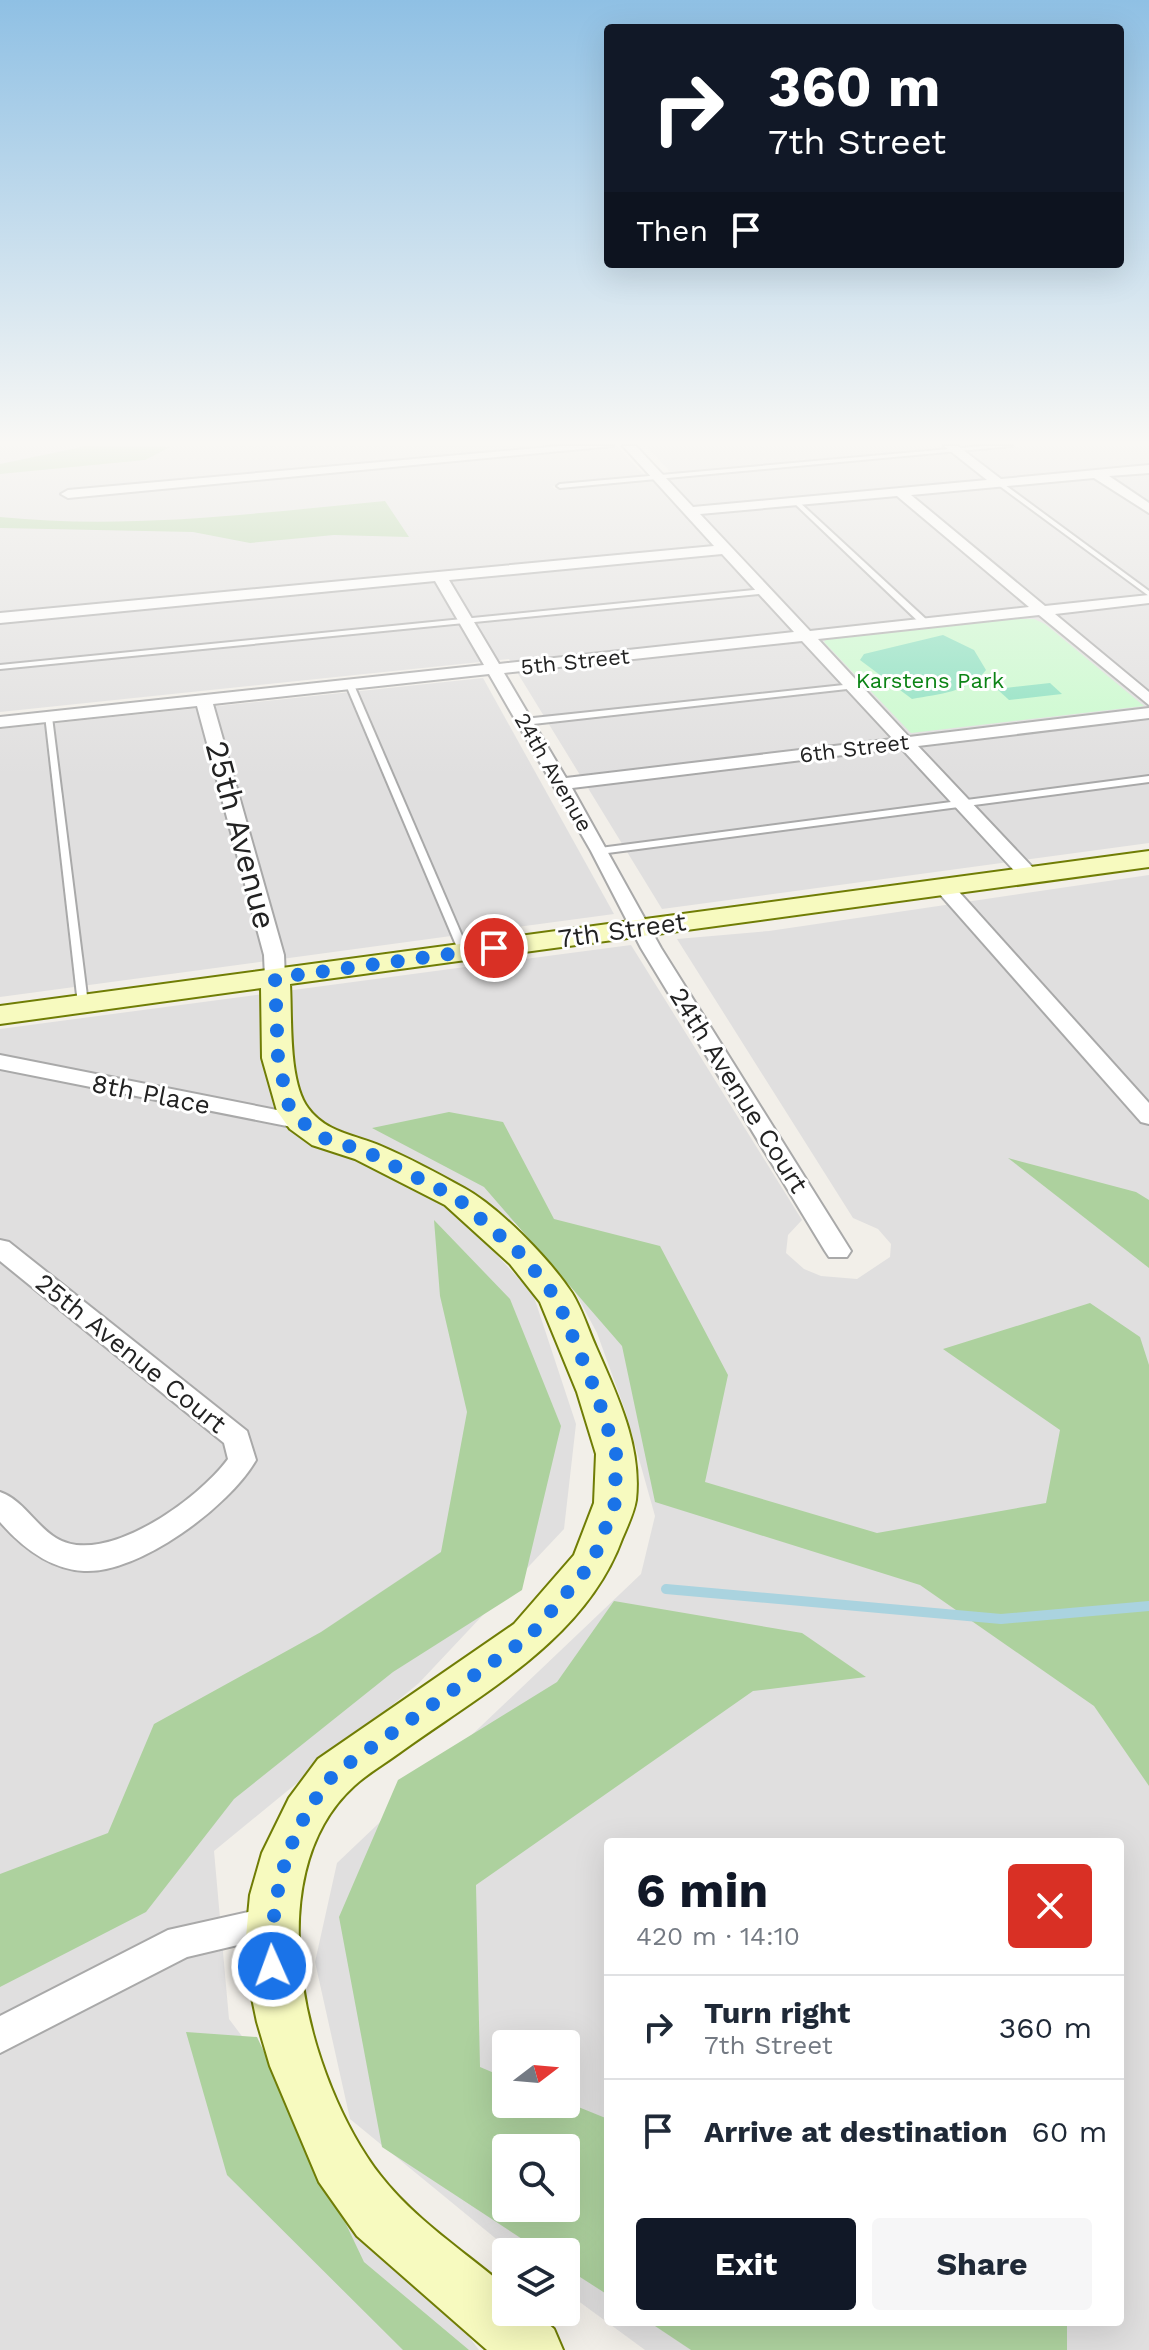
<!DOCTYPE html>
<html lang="en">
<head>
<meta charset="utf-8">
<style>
  body { margin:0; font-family:"Work Sans",sans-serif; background:#f6f6f7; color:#1f2937; height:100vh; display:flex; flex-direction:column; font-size:30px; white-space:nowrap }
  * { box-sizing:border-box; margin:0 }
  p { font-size:26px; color:#747a83 }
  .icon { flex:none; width:44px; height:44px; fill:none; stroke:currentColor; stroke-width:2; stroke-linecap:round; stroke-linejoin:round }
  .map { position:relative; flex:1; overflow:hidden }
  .side { position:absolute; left:604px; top:1838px; width:520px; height:488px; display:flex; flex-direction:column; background:#fff; border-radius:8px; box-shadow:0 8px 32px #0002 }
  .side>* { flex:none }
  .banner { position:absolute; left:604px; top:24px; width:520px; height:244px; border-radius:8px; box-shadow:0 8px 32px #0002; background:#111827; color:#fff; overflow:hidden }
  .needle { width:52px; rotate:74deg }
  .buttons { position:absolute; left:492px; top:2030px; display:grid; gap:16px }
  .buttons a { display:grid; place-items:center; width:88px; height:88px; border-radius:8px; background:#fff; box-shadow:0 8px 32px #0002; font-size:40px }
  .pin { position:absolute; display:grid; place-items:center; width:68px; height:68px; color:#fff; margin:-34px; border:4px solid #fff; border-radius:50%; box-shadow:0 2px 8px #0007 }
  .me { position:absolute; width:88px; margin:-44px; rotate:358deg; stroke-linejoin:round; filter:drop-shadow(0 0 6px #0008) }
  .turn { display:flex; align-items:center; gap:28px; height:168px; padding:0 32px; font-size:36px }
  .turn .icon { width:104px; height:104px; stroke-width:2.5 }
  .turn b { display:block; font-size:56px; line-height:68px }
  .then { display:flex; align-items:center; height:76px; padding:0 32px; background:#0003; gap:16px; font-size:30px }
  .round { display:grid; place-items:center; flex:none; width:84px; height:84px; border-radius:8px; background:#f6f6f7 }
  .summary { display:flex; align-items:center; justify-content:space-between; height:136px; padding:0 32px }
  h1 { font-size:48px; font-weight:700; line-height:60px; color:#111827 }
  .action { display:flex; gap:16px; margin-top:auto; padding:16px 32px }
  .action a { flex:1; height:92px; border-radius:8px; background:#111827; color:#fff; font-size:32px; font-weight:700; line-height:92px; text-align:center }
  .action a+a { background:#f6f6f7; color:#1f2937 }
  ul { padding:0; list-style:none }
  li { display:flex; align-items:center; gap:24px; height:104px; padding:0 32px; border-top:2px solid #e0e1e3 }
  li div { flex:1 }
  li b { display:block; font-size:30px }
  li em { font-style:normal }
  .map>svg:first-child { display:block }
</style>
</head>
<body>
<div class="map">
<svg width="1149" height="2350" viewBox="0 0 1149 2350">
  <rect width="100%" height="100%" fill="#f2efe9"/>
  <g fill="#e0dfdf" fill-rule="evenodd">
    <path d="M 617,446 L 645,476 L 552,486 L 555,489 L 675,477 L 647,447 L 1149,447 L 1149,843 L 662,909 L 509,659 L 0,712 L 0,447 Z"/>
    <path d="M 483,678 L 614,914 L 0,997 L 0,729 Z"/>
    <path d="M 1149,875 L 1149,2350 L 645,2350 L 566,2292 L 566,2252 L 512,2252 L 350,2119 L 315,1962 L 337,1863 L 641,1574 L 655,1516 L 626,1413 L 597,1333 L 552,1249 L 473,1194 L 396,1151 L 352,1157 L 454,1209 L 533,1294 L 576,1424 L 564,1529 L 419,1683 L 214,1851 L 229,2019 L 479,2350 L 0,2350 L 0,1029 L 631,945 L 802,1220 L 788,1235 L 786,1253 L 804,1269 L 821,1276 L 857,1279 L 890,1257 L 891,1244 L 878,1229 L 853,1218 L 677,939 L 769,931 ZM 608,1842 L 1120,1842 L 1120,2322 L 608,2322 ZM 506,2044 L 566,2044 L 566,2104 L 506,2104 ZM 506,2148 L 566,2148 L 566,2208 L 506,2208 Z"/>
  </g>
  <g fill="#add19e" fill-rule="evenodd">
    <path d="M 82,447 L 82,446 L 170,447 L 145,460 L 0,474 L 0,464 Z"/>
    <path d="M 385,501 L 409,537 L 334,535 L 250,543 L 193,532 L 0,528 L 0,517 C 128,530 257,513 385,501 Z"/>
    <path d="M 449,1112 L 503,1122 L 554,1219 L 660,1246 L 728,1375 L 705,1482 L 877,1533 L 1046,1503 L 1060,1430 L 943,1349 L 1090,1303 L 1140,1337 L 1149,1365 L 1149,1786 L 1094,1706 L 920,1585 L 655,1502 L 622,1346 L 484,1187 L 372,1128 Z"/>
    <path d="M 1008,1158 L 1136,1192 L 1149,1200 L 1149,1268 Z"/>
    <path d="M 434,1220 L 510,1299 L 561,1426 L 522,1590 L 393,1672 L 234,1799 L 146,1912 L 0,1987 L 0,1874 L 108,1833 L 154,1724 L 321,1632 L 441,1552 L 467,1412 L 440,1296 Z"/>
    <path d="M 614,1601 L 802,1633 L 866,1677 L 753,1691 L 476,1885 L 480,2067 L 506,2078 L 506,2104 L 566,2102 L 608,2119 L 608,2295 L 566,2268 L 566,2252 L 542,2252 L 382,2147 L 339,1917 L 398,1780 L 557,1682 ZM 566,2148 L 566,2208 L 506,2208 L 506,2148 Z"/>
    <path d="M 186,2032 L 257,2037 L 364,2262 L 469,2350 L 403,2350 L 227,2175 Z"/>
    <path d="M 649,2322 L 1067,2322 L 1067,2350 L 691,2350 Z"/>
  </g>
  <path fill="#c8facc" d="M 1015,619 L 1034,619 L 1045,624 L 1144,706 L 911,733 L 824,642 L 827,638 Z"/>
  <g fill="#88e0be">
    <path d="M 943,635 L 974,650 L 986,670 C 969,692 939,694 912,699 L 860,660 L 864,654 Z"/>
    <path d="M 1050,683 L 1062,694 L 1009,700 L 997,689 Z"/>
  </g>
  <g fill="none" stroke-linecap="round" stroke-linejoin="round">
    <path stroke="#aad3df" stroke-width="10" d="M 666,1589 L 1001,1619 L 1149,1606"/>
    <g stroke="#a9a9a9" stroke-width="4">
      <g id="lane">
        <path d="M 983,446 L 1012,446 L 560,488 L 557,486 L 560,484 Z"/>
        <path d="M 997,482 L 1001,482 L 1149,591 L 1149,596 L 997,484 Z"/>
        <path d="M 793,500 L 797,500 L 928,621 L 928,625 L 922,625 L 793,502 Z"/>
        <path d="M 765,589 L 769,591 L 768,593 L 0,669 L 0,665 Z"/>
        <path d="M 347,683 L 354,685 L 469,952 L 468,954 L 464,955 L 459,952 L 346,685 Z"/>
        <path d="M 853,684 L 856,684 L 856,688 L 524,725 L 520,722 L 524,719 Z"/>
        <path d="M 45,715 L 52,717 L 88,1004 L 83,1007 L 78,1004 Z"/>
        <path d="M 1149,776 L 1149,782 L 600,854 L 595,851 L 600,848 Z"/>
      </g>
    </g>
    <g stroke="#a9a9a9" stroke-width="4">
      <g id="street">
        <path d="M 560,446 L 613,446 L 68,498 L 61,494 L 68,490 Z"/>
        <path d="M 623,446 L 636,446 L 693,507 L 987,480 L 944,446 L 958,446 L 1001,479 L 1149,465 L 1149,473 L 1109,476 L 1149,503 L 1149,513 L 1094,478 L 911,495 L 1045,606 L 1149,595 L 1149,603 L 1055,614 L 1149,692 L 1149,705 L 1039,615 L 818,639 L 909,737 L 1149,708 L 1149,718 L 918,746 L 1036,871 L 1039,875 L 1036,879 L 1022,879 L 901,748 L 572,788 L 661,948 L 851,1251 L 847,1257 L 829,1257 L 825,1251 L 641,948 L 591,851 L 489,674 L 213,704 L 284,955 L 285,978 L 275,984 L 265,978 L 264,955 L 197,706 L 0,727 L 0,717 L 484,665 L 435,581 L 0,623 L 0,613 L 714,546 ZM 897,496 L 1029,607 L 810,631 L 700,514 ZM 722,554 L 794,632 L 499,664 L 449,580 ZM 802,641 L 893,739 L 566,778 L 504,673 Z"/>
        <path d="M 944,881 L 951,883 L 1149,1103 L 1149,1124 L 1141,1122 L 937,891 L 934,887 L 937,883 Z"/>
        <path d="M 0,1055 L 302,1115 L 314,1122 L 302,1129 L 0,1069 Z"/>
        <path d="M 0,1240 L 9,1242 L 247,1431 L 256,1460 C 230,1506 139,1574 84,1571 C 49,1569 22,1547 0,1522 L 0,1492 C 22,1499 36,1526 56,1538 C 104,1568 199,1499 228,1459 L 224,1443 L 0,1261 Z"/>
        <path d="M 271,1907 L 284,1912 L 289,1923 L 284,1934 L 187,1957 L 0,2053 L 0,2016 L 168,1930 Z"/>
      </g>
    </g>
    <g stroke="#707d05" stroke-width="4">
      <path id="secondary" d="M 1149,851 L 1149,867 L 290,984 C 292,1018 288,1081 308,1108 C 326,1133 356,1135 381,1146 C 409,1158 437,1173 464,1188 C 499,1207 550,1260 572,1293 C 582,1309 588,1329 596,1347 C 617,1395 642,1446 636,1500 C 634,1513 627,1527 622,1539 C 586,1638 483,1693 402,1751 C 386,1763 368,1773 354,1786 C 253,1878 308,2082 380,2175 C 414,2219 465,2252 506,2287 L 506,2312 L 535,2312 L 554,2329 L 563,2350 L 487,2350 L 357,2236 L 319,2182 L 270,2066 L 257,2022 L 248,1979 L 246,1937 L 250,1895 L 262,1853 L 289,1798 L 318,1759 L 514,1624 L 574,1555 L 594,1503 L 596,1454 L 577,1392 L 540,1302 L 510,1264 L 445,1205 L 355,1159 L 312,1145 L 290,1129 L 277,1111 L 262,1058 L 261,988 L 0,1024 L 0,1006 Z"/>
    </g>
    <use href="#lane" fill="#fff" fill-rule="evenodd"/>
    <use href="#street" fill="#fff" fill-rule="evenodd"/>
    <use href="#secondary" fill="#f7fabf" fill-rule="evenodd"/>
  </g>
  <linearGradient id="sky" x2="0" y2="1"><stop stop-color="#8fc0e4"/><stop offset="0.57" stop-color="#f9f8f5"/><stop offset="1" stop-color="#f9f8f5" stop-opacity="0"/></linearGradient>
  <rect width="1149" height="776" fill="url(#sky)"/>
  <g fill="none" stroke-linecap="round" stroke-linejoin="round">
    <path stroke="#1a73e8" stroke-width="14" stroke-dasharray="0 25.2" d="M 272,1966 C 270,1893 288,1828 335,1773 L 530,1636 L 592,1563 L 615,1503 L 616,1454 L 596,1392 L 557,1299 L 523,1256 L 457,1198 L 367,1152 L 324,1138 L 302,1122 L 288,1104 L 278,1058 L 275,978 L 494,948"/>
  </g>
  <g text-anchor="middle" stroke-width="6" stroke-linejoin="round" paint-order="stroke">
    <g font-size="22" fill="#222" stroke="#fff">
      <text transform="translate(575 661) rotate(-6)" y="8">5th Street</text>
      <text transform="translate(854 748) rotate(-7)" y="8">6th Street</text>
      <text transform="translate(554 772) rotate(60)" y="8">24th Avenue</text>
    </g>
    <g font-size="22" fill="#0c8416" stroke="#fff">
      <text x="930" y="688">Karstens Park</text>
    </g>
    <g font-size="26" fill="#222" stroke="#fff">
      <text transform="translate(622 930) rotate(-8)" y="9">7th Street</text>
      <text transform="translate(739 1090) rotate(58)" y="9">24th Avenue Court</text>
      <text transform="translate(151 1094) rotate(11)" y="9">8th Place</text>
      <text transform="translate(131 1353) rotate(39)" y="9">25th Avenue Court</text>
    </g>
    <g font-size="32" fill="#222" stroke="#fff">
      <text transform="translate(241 835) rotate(75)" y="11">25th Avenue</text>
    </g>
  </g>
</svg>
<div class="buttons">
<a><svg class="needle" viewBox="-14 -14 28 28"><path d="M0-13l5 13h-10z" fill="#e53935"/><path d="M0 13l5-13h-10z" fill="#747a83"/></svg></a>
<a><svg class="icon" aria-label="search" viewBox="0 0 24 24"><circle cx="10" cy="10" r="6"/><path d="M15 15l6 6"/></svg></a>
<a><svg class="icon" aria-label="layers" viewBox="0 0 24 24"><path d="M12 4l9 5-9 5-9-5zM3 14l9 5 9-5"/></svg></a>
</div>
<div class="pin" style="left:494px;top:948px;background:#d93025"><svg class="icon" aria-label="arrive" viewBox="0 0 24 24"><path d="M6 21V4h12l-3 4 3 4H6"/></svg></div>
<svg class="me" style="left:272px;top:1966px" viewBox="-20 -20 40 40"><circle r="17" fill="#1a73e8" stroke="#fff" stroke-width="3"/><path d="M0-11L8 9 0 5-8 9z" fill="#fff"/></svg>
<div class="banner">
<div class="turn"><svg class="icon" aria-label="right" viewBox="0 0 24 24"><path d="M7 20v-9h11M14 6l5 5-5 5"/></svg><div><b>360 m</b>7th Street</div></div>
<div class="then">Then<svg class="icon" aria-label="arrive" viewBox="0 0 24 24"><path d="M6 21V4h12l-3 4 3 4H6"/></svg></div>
</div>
<section class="side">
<div class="summary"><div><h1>6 min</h1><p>420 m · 14:10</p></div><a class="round" style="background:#d93025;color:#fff"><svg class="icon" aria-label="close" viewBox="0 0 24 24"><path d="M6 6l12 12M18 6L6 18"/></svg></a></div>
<ul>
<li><svg class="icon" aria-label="right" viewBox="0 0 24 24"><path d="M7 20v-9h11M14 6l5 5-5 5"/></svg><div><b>Turn right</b><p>7th Street</p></div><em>360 m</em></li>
<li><svg class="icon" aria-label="arrive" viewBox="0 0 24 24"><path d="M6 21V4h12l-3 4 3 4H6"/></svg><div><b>Arrive at destination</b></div><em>60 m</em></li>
</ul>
<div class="action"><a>Exit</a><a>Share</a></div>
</section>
</div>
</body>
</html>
